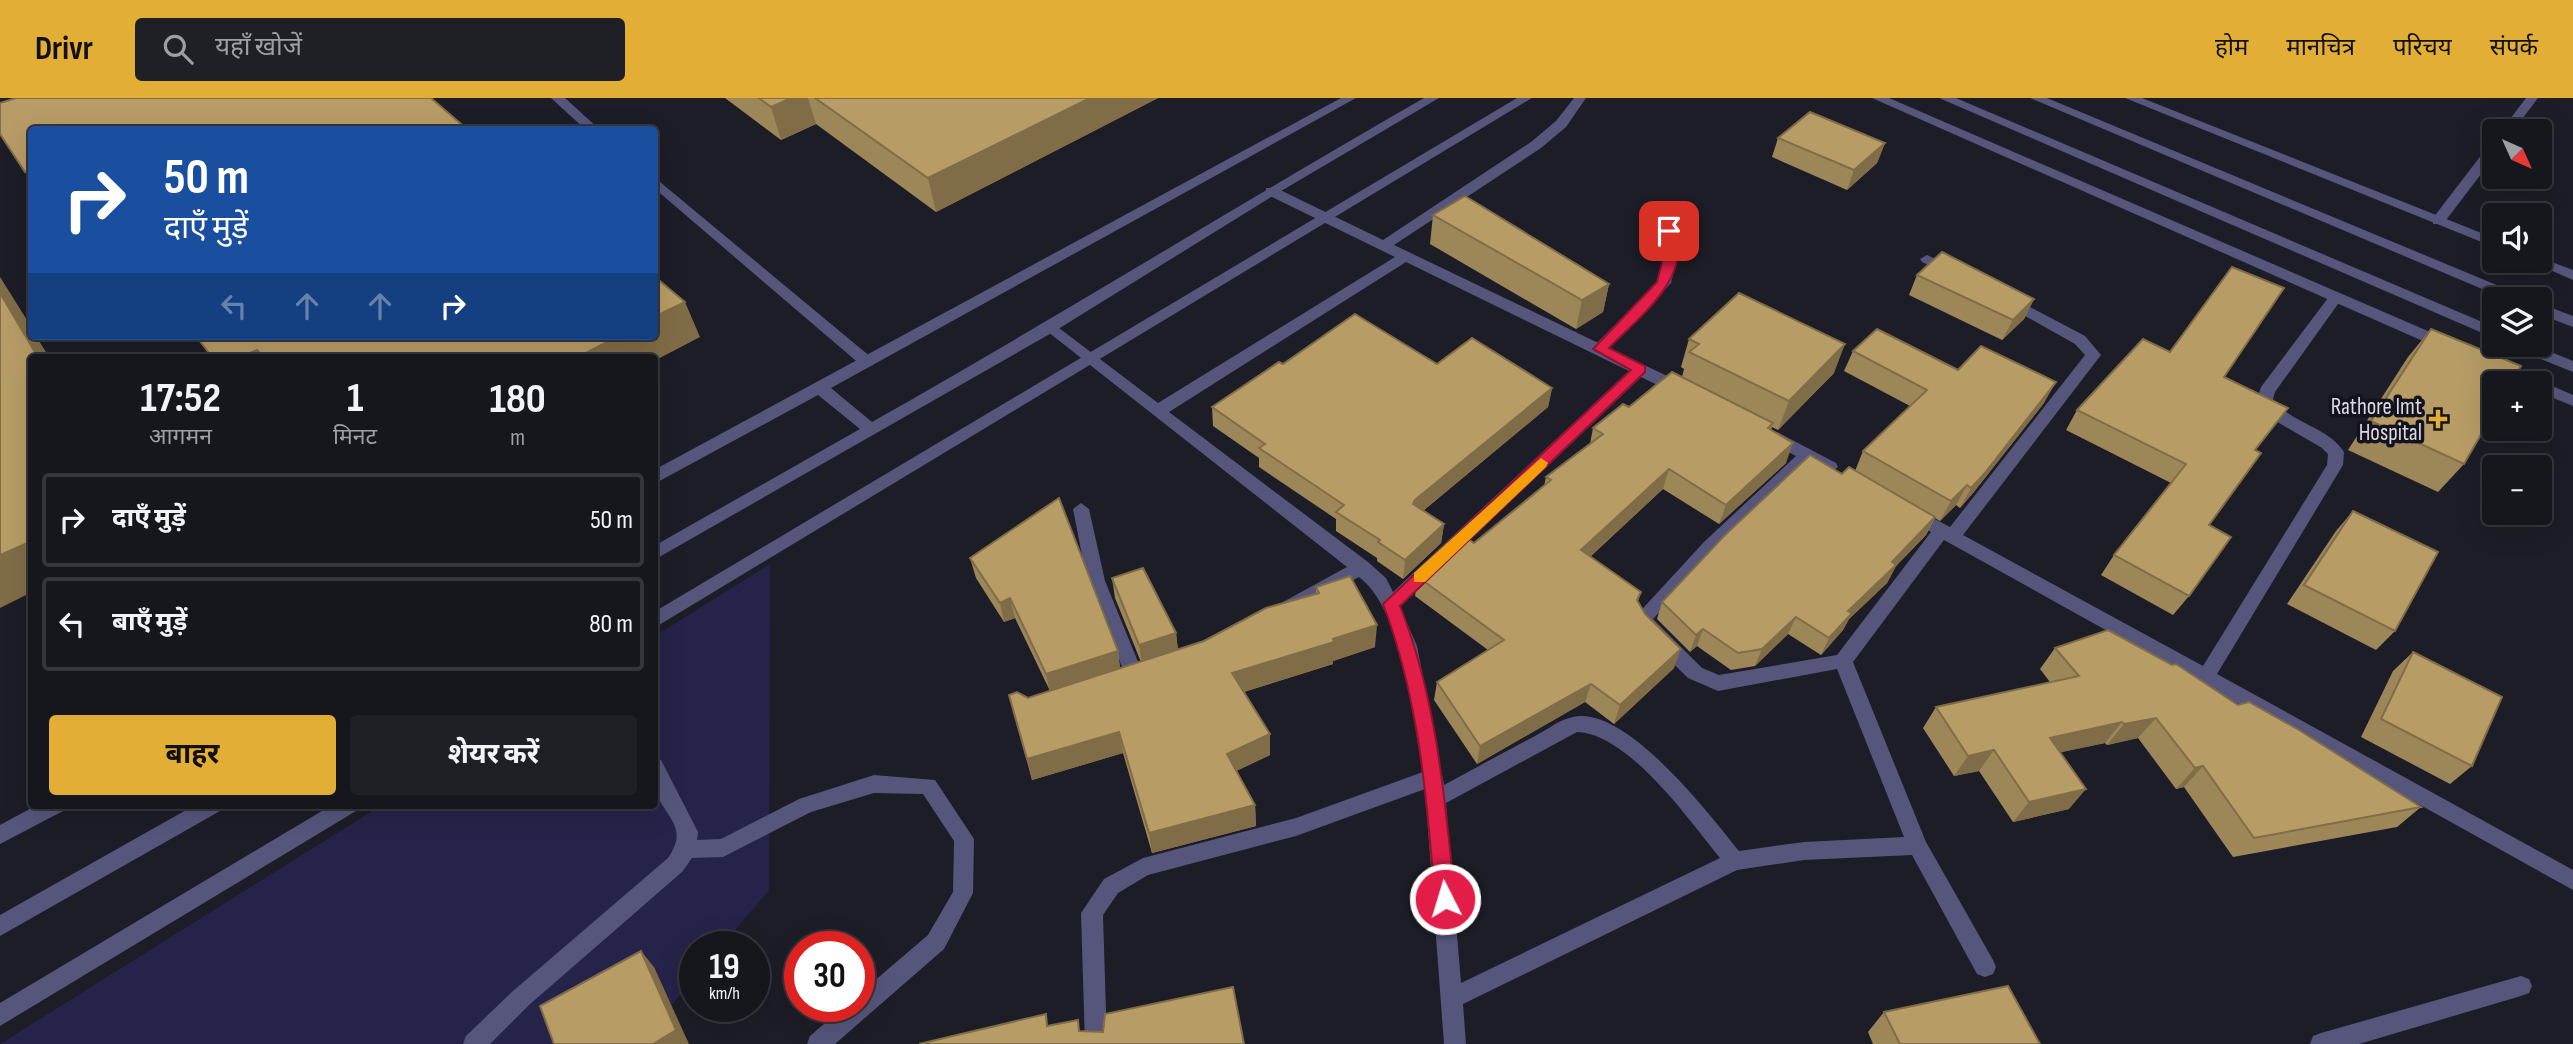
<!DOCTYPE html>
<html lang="hi">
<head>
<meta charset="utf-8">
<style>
  body { margin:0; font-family:"Sofia Sans Condensed","Noto Sans Devanagari",sans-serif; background:#1f1f26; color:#f1f3f6; height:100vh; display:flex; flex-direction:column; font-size:26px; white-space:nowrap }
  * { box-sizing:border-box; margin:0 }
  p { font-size:23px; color:#9e9fa4 }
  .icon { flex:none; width:38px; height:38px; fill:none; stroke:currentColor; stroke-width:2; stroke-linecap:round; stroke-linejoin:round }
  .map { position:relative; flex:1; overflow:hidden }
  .side { position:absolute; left:28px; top:256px; width:630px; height:455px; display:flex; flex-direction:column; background:#16161d; border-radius:7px; box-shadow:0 7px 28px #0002,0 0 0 2px #35353b }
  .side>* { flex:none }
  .guide { position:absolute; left:28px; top:28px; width:630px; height:214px; border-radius:7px; box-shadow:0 7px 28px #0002,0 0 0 2px #35353b; background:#1a4fa0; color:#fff; overflow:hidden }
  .needle { width:46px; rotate:135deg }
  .buttons { position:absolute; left:2482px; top:21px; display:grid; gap:14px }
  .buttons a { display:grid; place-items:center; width:70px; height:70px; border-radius:7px; background:#16161d; box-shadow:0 7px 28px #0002,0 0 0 2px #35353b; font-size:35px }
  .speed { position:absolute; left:679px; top:833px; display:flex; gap:14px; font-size:35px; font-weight:700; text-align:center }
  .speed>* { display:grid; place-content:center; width:91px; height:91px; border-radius:50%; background:#16161d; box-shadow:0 7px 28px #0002,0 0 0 2px #35353b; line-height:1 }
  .speed small { font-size:18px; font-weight:400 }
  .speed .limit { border:10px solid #d22; background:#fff; color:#111 }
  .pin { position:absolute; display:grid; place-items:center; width:60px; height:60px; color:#fff; margin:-30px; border-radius:14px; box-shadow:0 4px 10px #0006 }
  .me { position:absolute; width:77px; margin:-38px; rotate:355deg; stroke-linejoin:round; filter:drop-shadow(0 0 5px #0008) }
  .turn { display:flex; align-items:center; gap:24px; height:147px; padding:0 21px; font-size:32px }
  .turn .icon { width:91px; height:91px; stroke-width:2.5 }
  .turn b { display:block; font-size:49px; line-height:60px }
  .lanes { display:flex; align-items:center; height:66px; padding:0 21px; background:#0003; justify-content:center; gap:35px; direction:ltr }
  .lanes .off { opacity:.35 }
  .eta { display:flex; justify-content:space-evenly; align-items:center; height:119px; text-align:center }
  .eta b { font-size:42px; font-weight:700; line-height:49px }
  .primary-button { display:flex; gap:14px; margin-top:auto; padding:14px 21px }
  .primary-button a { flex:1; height:80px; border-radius:7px; background:#e3ae35; color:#111; font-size:28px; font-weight:700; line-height:80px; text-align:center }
  .primary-button a+a { background:#1f1f26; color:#f1f3f6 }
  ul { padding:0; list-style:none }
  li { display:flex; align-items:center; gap:21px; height:94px; margin:0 14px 10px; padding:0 7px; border:4px solid #35353b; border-radius:7px }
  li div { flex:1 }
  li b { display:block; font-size:26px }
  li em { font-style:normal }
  header { display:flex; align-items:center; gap:42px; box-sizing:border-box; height:98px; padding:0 35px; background:#e3ae35; color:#111 }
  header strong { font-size:33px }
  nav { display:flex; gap:38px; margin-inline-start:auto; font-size:24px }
  .search { width:490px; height:63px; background:#1f1f26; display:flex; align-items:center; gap:18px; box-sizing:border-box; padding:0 24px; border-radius:7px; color:#9e9fa4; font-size:26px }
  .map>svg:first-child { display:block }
</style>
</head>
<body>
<header>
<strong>Drivr</strong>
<div class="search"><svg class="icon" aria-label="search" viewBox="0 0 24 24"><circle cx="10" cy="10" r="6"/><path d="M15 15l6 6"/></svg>यहाँ खोजें</div>
<nav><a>होम</a><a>मानचित्र</a><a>परिचय</a><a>संपर्क</a></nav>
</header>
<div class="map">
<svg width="2573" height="946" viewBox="0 0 2573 946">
  <rect width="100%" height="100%" fill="#1d1d27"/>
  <path fill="#26234a" d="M 770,466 L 769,792 L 721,849 L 695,849 L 695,879 L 639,946 L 0,946 L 382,707 L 654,707 L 655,538 Z"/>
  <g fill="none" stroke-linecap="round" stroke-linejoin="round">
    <g fill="#56557c" fill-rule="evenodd">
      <path d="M 551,0 L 565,0 L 600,32 L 586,32 Z"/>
      <path d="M 1517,0 L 1532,0 L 654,530 L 654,514 Z"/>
      <path d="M 1872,0 L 1889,0 L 2451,243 L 2454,247 L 2446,252 L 2441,251 Z"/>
      <path d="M 2526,0 L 2538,0 L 2513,33 L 2501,33 Z"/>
      <path d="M 2494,46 L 2494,59 L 2443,126 L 2433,126 L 2433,120 L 2489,47 Z"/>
      <path d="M 654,79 L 872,260 L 875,264 L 872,268 L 862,268 L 654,90 Z"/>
      <path d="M 1665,113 L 1672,117 L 1680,149 L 1671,185 L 1605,255 L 1595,255 L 1592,251 L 1595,247 L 1657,184 L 1666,149 L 1658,117 Z"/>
      <path d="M 2494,263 L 2573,297 L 2573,308 L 2539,294 L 2539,285 L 2519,285 L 2489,272 L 2486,268 L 2489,264 Z"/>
      <path d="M 654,660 L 661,662 L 698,734 L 697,742 L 721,741 L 799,701 L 874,677 L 935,682 L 974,741 L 973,795 L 944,851 L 835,946 L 807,946 L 810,938 L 845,908 L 859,908 L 859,896 L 928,837 L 953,794 L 954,743 L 923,696 L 874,695 L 811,714 L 723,759 L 692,760 L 682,774 L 529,907 L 490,946 L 463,946 L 466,938 L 513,893 L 668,760 C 691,727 662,719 654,688 C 652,680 654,669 654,660 Z"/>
      <path d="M 332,707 L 359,707 L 356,713 L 0,928 L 0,905 Z"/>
    </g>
    <g fill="#56557c" fill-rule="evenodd">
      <path d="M 1574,0 L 1586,0 L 1566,29 L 1541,50 L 1394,147 L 1690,289 L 1692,293 L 1684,298 L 1678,297 L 1641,279 L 1400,509 L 1417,548 L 1444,687 C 1475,670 1505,654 1535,638 C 1547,632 1560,621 1573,619 C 1626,607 1709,716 1739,753 L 1804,744 L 1904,739 L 1837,571 L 1718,593 L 1688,580 L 1641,534 L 1634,520 L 1704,444 L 1796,358 L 1765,342 L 1763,338 L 1765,334 L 1777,334 L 1836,365 L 1838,369 L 1830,375 L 1809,365 L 1716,454 L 1653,521 L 1702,570 L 1719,577 L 1837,557 L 1931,434 L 1906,420 L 1904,416 L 1906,412 L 1918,412 L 1950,429 L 2085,257 L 2075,246 L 2004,206 L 2002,203 L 2009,198 L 2085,238 L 2101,257 L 1963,437 L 2203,568 L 2327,367 L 2328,356 L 2322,350 L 2274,322 L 2257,301 L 2261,289 L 2331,196 L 2336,194 L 2343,199 L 2275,294 L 2273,301 C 2291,326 2327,328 2344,354 L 2343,367 L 2217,576 L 2573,772 L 2573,792 L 1944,442 L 1853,564 L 1926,744 L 1993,862 L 1996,869 L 1993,876 L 1985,879 L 1977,876 L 1912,757 L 1804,762 L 1737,772 L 1463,906 L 1466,946 L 1444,946 L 1425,691 L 1296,738 L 1148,777 L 1118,795 L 1103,817 L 1107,946 L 1085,946 L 1081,815 L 1104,781 L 1143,760 L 1296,720 L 1423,674 C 1413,621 1403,512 1359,479 L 1295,514 L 1283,514 L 1280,509 L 1283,504 L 1347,469 L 1043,230 L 1050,225 L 1055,227 L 1158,305 L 1395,159 L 1266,96 L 1266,90 L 1276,90 L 1383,142 L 1531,44 L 1556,23 ZM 1406,164 L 1629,273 L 1393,494 L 1386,480 L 1368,464 L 1169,314 ZM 1577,634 C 1629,636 1689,722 1720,760 L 1461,885 L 1446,705 Z"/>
      <path d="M 2125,0 L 2142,0 L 2494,140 L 2494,149 Z"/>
      <path d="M 1927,157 L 1958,171 L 1960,174 L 1953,179 L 1922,164 L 1920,161 Z"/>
      <path d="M 2539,159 L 2573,172 L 2573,182 L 2530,163 L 2539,163 Z"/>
      <path d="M 1081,405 L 1089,411 L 1105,483 L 1143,576 L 1141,581 L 1134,584 L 1127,581 L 1125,576 L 1087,483 L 1073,411 Z"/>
      <path d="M 2521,878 L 2529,881 L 2532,888 L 2529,895 L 2521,898 L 2359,946 L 2310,946 L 2313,938 L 2321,935 Z"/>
    </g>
    <g fill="#56557c" fill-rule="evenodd">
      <path d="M 1341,0 L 1356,0 L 831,290 L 872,324 C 1058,219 1239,106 1424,0 L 1439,0 L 1276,96 L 1055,233 L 654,462 L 654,448 L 860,331 L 818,297 L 654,386 L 654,372 Z"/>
      <path d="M 1939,0 L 1956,0 L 2494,229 L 2494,240 Z"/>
      <path d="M 2030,0 L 2047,0 L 2523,198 L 2525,201 L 2506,201 Z"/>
      <path d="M 2539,205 L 2573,218 L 2573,229 L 2539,216 Z"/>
      <path d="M 2513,247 L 2534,247 L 2573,263 L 2573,274 L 2516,251 Z"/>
      <path d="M 37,707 L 66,707 L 63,713 L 0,746 L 0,727 Z"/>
      <path d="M 195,707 L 223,707 L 220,713 L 0,838 L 0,817 Z"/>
    </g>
  </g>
  <g fill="#9d8658">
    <path d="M 725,0 L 1158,0 L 936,114 L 816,26 L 781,42 Z"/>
    <path d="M 1778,40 L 1885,45 L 1877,65 L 1847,92 L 1772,59 Z"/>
    <path d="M 1433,117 L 1609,186 L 1603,214 L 1576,231 L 1430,146 Z"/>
    <path d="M 1917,177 L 2034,201 L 2024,221 L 2002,242 L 1909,197 Z"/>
    <path d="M 2431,231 L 2464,366 L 2438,394 L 2348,352 L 2408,259 Z"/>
    <path d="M 1689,241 L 1834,275 L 1778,332 L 1772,329 L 1771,332 L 1786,365 L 1719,426 L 1663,391 L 1590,459 L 1641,494 L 1638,503 L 1674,570 L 1614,626 L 1585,604 L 1477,666 L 1434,602 L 1437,584 L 1488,552 L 1415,498 L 1418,479 L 1474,445 L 1544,388 L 1546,379 L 1590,346 L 1593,330 L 1682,279 L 1684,271 L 1681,269 Z"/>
    <path d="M 1853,253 L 1958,272 L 2044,305 L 1973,395 L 1960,410 L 1956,407 L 1940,423 L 1935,420 L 1926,437 L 1896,468 L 1887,485 L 1849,521 L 1843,532 L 1821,557 L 1788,536 L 1755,568 L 1731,572 L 1697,548 L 1690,554 L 1657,521 L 1662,504 L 1842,376 L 1855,373 L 1863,353 L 1910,308 L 1844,273 Z"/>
    <path d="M 1283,266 L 1437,266 L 1552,290 L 1548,309 L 1423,413 L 1444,426 L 1441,445 L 1403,481 L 1377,463 L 1377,460 L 1336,433 L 1336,421 L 1259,369 L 1259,360 L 1213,328 L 1212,309 Z"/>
    <path d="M 2224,279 L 2255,353 L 2209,427 L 2189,498 L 2173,517 L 2101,477 L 2114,457 L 2171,385 L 2066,332 L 2077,312 Z"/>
    <path d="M 2353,413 L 2395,533 L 2376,552 L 2287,506 L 2336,433 Z"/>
    <path d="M 970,460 L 1118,553 L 1120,570 L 1141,564 L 1115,500 L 1112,480 L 1176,535 L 1178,552 L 1204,543 L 1316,496 L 1316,489 L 1375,549 L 1333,563 L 1333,566 L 1244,594 L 1270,657 L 1236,673 L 1255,707 L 1256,728 L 1152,755 L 1123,655 L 1032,682 L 1009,597 L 1028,600 L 1050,593 L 1015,520 L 1004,524 L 976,480 Z"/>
    <path d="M 2055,550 L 2238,607 L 2421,709 L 2397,729 L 2233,759 L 2184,689 L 2176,691 L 2138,640 L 2107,647 L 2105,645 L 2061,654 L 2069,711 L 2013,724 L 1979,673 L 1954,678 L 1923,630 L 1936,609 L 2050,584 L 2040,571 Z"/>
    <path d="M 2413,554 L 2472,668 L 2450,686 L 2361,639 L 2393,573 Z"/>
    <path d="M 1884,914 L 2040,946 L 1873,946 L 1868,934 Z"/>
  </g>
  <g fill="#806d47">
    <path d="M 791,0 L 808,0 L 816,26 L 781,42 L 771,9 Z"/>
    <path d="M 1090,0 L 1158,0 L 936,114 L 928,80 Z"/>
    <path d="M 1885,45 L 1877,65 L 1847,92 L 1854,72 Z"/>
    <path d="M 32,71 L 32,82 L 25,74 Z"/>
    <path d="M 0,179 L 32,230 L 32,238 L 36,238 L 49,259 L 38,259 L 0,195 Z"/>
    <path d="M 1609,186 L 1603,214 L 1576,231 L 1582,202 Z"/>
    <path d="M 2034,201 L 2024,221 L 2002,242 L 2013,222 Z"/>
    <path d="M 685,204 L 700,239 L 654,263 L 654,259 L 578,259 L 619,238 L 654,238 L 654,219 Z"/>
    <path d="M 1845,246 L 1834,275 L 1778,332 L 1789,303 Z"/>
    <path d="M 257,252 L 262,259 L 241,259 Z"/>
    <path d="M 2056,284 L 2044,305 L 1973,395 L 1960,410 L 1971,390 Z"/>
    <path d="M 1552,290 L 1548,309 L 1413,421 L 1413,406 L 1415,402 Z"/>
    <path d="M 1793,345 L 1786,365 L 1719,426 L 1726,407 Z"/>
    <path d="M 1669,371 L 1663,391 L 1576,471 L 1581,452 Z"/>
    <path d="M 1967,387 L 1956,407 L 1940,423 L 1951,403 Z"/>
    <path d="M 1935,419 L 1926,437 L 1896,468 L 1887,485 L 1849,521 L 1843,532 L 1821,557 L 1829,540 L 1848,513 L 1892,464 Z"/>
    <path d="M 1444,426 L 1441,445 L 1403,481 L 1405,462 Z"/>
    <path d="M 32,443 L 32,494 L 0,510 L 0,457 Z"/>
    <path d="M 1010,500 L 1015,520 L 1004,524 L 1000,505 Z"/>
    <path d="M 1796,519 L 1788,536 L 1755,568 L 1762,551 Z"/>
    <path d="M 1377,527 L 1375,549 L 1333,563 L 1333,566 L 1234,597 L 1232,575 Z"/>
    <path d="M 1703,531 L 1697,548 L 1690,554 L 1696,537 Z"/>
    <path d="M 1176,535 L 1178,555 L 1142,566 L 1139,547 Z"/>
    <path d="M 1681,551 L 1674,570 L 1614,626 L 1620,607 Z"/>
    <path d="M 1118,553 L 1120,572 L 1050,595 L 1046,576 Z"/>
    <path d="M 1591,586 L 1585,604 L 1477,666 L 1480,648 Z"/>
    <path d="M 2156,620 L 2138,640 L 2107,647 L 2124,626 Z"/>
    <path d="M 2122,624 L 2105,645 L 2034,660 L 2050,640 Z"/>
    <path d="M 1119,634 L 1123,655 L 1032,682 L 1027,661 Z"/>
    <path d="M 1270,636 L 1270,657 L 1228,677 L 1227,656 Z"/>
    <path d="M 1994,652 L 1979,673 L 1954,678 L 1968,658 Z"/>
    <path d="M 2203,668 L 2184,689 L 2176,691 L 2195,670 Z"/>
    <path d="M 2086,691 L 2069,711 L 2013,724 L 2029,704 Z"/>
    <path d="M 1255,707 L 1256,728 L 1152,755 L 1149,735 Z"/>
    <path d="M 641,853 L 654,869 L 689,946 L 653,946 Z"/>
  </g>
  <g fill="#b79c66" stroke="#806d47" stroke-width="2">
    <path d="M 16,0 L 431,0 L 468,32 L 32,32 L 32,71 L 25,74 L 0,36 L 0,5 Z"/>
    <path d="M 759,0 L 791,0 L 771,9 Z"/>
    <path d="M 815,0 L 1090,0 L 928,80 Z"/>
    <path d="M 1810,14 L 1885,45 L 1854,72 L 1778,40 Z"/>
    <path d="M 1465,98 L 1609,186 L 1582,202 L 1433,117 Z"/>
    <path d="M 1942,154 L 2034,201 L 2013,222 L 1917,177 Z"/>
    <path d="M 2232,169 L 2284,190 L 2224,279 L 2288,310 L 2255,352 L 2261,355 L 2209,427 L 2231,439 L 2189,498 L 2114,457 L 2186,366 L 2077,312 L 2143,241 L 2170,254 Z"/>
    <path d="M 654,178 L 685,204 L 654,219 Z"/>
    <path d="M 0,195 L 38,259 L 32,259 L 32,443 L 0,457 Z"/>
    <path d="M 1739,195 L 1845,246 L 1789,303 L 1689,254 L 1699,246 L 1689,241 Z"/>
    <path d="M 1355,216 L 1437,266 L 1472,240 L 1552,290 L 1415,402 L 1413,406 L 1444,426 L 1405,462 L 1378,444 L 1380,442 L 1336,414 L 1344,407 L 1259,350 L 1265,346 L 1212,309 L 1279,264 L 1283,266 Z"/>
    <path d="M 1877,231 L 1958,272 L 1981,248 L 2056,284 L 1984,376 L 1971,390 L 1967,387 L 1951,403 L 1863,353 L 1927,292 L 1853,253 Z"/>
    <path d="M 2431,231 L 2521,268 L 2511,285 L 2494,285 L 2494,314 L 2464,366 L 2371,323 Z"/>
    <path d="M 196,238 L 619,238 L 578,259 L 263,259 L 257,252 L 241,259 L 212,259 Z"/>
    <path d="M 1672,274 L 1773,325 L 1768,330 L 1793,345 L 1726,407 L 1669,371 L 1581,452 L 1641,494 L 1637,502 L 1645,516 L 1681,551 L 1620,607 L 1591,586 L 1480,648 L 1437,584 L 1504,542 L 1418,479 L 1462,437 L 1474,445 L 1551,382 L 1546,379 L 1603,336 L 1593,330 L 1623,306 L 1629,309 Z"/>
    <path d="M 1810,357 L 1842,376 L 1849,369 L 1935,419 L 1892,464 L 1896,467 L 1848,513 L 1852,515 L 1829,540 L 1796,519 L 1762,551 L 1738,555 L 1703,531 L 1696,537 L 1662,504 L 1724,438 Z"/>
    <path d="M 1059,400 L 1118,553 L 1046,576 L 1010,500 L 1000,505 L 970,460 Z"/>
    <path d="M 2353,413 L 2438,454 L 2395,533 L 2304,487 Z"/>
    <path d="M 1143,470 L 1176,535 L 1139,547 L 1112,480 Z"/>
    <path d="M 1350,478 L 1377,527 L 1333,541 L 1334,544 L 1232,575 L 1270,636 L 1227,656 L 1255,707 L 1149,735 L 1119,634 L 1027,661 L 1009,597 L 1017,594 L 1028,600 L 1204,543 L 1266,510 L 1319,495 L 1316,489 Z"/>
    <path d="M 2108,532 L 2172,567 L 2176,566 L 2238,607 L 2249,604 L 2299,632 L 2421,709 L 2254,740 L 2203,668 L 2195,670 L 2156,620 L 2124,626 L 2122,624 L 2050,640 L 2086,691 L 2029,704 L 1994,652 L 1968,658 L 1936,609 L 2079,578 L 2055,550 Z"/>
    <path d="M 2413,554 L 2502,599 L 2472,668 L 2381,621 Z"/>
    <path d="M 641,853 L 676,932 L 653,946 L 554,946 L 540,908 Z"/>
    <path d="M 2008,888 L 2040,946 L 1900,946 L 1884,914 Z"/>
    <path d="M 1233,889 L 1244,946 L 919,946 L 1046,916 L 1047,928 L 1078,922 L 1079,933 L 1103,934 L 1105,916 Z"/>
  </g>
  <path fill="#e11d48" stroke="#92132f" stroke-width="2" d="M 1664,130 L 1673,130 C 1696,177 1638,220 1609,250 L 1645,268 L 1645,274 L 1400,508 C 1437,601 1445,702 1455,801 L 1452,807 L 1445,809 L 1438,807 L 1435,801 C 1427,701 1419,600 1383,506 L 1631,272 L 1593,251 L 1657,184 L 1666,149 Z"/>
  <path fill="#f59e0b" d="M 1541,360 L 1548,365 L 1546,369 L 1425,484 L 1414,484 L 1414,475 Z"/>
  <path fill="#e3ae35" stroke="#14131d" stroke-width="2.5" d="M2434.5 310.5h7v7h7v7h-7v7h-7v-7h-7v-7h7z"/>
  <g text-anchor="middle" stroke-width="7" stroke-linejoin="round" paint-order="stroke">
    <g font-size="23" fill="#dbdbe3" stroke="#14131d" text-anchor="end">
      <text x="2422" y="316">Rathore Imt<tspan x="2422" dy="26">Hospital</tspan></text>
    </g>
  </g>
</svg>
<div class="buttons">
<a><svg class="needle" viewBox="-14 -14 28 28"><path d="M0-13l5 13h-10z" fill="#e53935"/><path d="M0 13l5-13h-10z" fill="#9e9fa4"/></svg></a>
<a><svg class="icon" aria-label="sound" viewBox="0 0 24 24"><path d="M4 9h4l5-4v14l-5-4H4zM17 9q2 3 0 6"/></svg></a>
<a><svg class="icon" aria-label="layers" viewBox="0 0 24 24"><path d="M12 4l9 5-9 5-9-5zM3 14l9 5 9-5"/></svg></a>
<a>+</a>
<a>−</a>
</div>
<div class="speed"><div>19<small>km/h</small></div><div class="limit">30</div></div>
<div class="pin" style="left:1669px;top:133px;background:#d93025"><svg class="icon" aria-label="arrive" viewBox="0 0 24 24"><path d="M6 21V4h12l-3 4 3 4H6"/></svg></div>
<svg class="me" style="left:1445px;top:801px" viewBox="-20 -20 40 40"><circle r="17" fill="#e11d48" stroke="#fff" stroke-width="3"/><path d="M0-11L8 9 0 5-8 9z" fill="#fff"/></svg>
<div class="guide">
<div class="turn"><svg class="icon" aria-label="right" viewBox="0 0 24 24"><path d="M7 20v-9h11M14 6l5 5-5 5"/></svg><div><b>50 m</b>दाएँ मुड़ें</div></div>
<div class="lanes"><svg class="icon off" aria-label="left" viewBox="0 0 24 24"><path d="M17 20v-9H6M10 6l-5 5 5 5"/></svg><svg class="icon off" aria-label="ahead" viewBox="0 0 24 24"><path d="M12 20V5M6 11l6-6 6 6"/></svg><svg class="icon off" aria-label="ahead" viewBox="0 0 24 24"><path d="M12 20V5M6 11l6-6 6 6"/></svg><svg class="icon" aria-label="right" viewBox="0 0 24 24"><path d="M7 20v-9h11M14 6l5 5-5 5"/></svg></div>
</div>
<section class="side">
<div class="eta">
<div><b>17:52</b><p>आगमन</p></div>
<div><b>1</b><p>मिनट</p></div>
<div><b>180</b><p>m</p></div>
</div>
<ul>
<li><svg class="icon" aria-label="right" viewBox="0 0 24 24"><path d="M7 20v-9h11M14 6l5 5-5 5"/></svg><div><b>दाएँ मुड़ें</b></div><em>50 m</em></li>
<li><svg class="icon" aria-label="left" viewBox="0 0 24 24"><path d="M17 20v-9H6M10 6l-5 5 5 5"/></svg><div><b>बाएँ मुड़ें</b></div><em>80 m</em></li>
</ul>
<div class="primary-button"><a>बाहर</a><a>शेयर करें</a></div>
</section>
</div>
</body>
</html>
